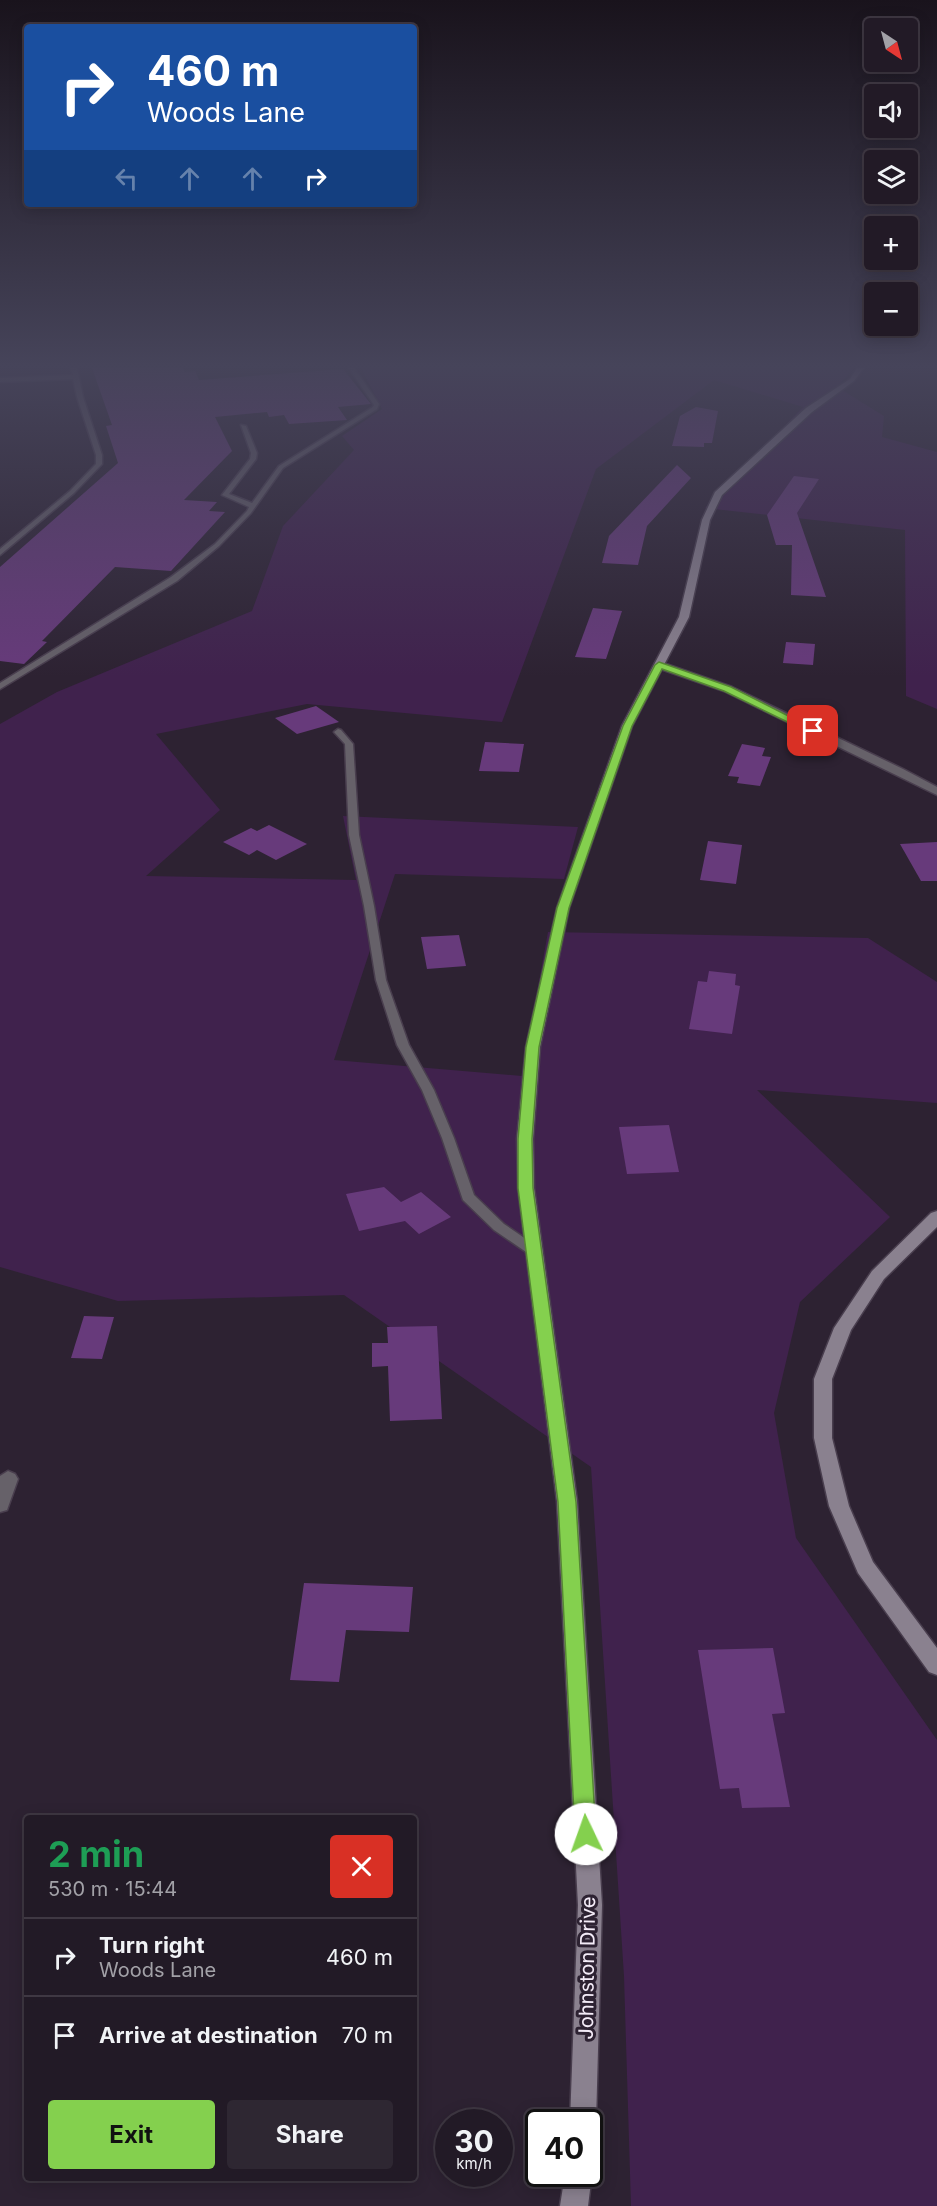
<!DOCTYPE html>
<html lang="en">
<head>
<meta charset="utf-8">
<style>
  body { margin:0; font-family:Inter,sans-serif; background:#2e2732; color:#f1f3f6; height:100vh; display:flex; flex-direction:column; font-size:22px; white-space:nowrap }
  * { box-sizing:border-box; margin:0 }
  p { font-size:20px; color:#a2a1a7 }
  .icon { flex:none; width:33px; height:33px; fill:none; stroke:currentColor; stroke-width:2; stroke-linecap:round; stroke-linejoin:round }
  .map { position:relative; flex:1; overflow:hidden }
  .panel { position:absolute; left:24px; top:1815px; width:393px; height:366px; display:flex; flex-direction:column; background:#221a26; border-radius:6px; box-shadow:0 3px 15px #0003,0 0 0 2px #3f3843 }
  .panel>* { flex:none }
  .top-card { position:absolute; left:24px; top:24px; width:393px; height:183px; border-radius:6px; box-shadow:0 3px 15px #0003,0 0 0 2px #3f3843; background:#1a4fa0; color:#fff; overflow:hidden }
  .needle { width:39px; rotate:144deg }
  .tools { position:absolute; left:864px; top:18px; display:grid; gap:12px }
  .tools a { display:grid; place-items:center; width:54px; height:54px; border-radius:6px; background:#221a26; box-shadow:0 3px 15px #0003,0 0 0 2px #3f3843; font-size:30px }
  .speed { position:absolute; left:435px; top:2109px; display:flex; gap:12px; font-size:30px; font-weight:700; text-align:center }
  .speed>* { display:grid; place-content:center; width:78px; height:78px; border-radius:50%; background:#221a26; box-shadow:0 3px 15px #0003,0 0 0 2px #3f3843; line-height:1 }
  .speed small { font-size:15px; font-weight:400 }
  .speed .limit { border:3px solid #111; border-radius:9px; background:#fff; color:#111 }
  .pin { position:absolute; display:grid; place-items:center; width:51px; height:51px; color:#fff; margin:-26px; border-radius:12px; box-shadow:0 3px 9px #0006 }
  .me { position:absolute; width:66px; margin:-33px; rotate:357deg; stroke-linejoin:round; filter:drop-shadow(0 0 4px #0008) }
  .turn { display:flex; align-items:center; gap:21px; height:126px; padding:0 24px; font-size:27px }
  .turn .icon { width:78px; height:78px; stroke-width:2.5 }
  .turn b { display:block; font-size:42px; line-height:51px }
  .lanes { display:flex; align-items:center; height:57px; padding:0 24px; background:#0003; justify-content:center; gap:30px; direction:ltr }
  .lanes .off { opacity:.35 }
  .round { display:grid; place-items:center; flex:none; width:63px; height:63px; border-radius:6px; background:#2e2732 }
  .summary { display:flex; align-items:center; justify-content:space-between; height:102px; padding:0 24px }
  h1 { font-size:36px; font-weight:700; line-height:45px; color:#1e9e55 }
  .cta { display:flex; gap:12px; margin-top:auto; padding:12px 24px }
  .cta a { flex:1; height:69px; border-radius:6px; background:#84d04e; color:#111; font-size:24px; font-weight:700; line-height:69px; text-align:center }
  .cta a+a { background:#2e2732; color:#f1f3f6 }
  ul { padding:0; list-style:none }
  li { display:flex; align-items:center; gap:18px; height:78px; padding:0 24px; border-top:2px solid #3f3843 }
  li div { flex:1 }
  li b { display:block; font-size:22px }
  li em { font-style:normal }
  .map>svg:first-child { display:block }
</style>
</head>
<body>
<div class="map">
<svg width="937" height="2206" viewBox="0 0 937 2206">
  <rect width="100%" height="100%" fill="#2d2232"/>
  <path fill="#40224d" d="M 361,368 L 854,368 L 837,387 L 884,416 L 882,437 L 937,452 L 937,709 L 906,696 L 905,530 L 705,508 L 803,407 L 714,380 L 596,469 L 502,722 L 307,704 L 156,734 L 220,810 L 146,876 L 356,880 L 343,816 L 578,827 L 564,879 L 395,874 L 334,1060 L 522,1076 L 548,932 L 868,938 L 937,982 L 937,1103 L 757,1090 L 890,1217 L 800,1302 L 774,1413 L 796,1538 L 937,1740 L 937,2206 L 631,2206 L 624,1976 L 591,1467 L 344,1295 L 118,1301 L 0,1267 L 0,724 L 57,692 L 252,611 L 283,526 L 354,450 L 342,436 L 382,409 Z"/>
  <g fill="#673a7b">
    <path d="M 92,368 L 183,368 L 185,372 L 195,371 L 199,380 L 343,369 L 371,404 L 338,407 L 347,420 L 289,424 L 284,415 L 269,417 L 267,412 L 215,417 L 232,451 L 184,500 L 217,502 L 209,511 L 225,512 L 171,571 L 115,567 L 42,641 L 47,642 L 24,664 L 0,661 L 0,567 L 118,463 L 106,426 L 112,425 Z"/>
    <path d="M 696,407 L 718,411 L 712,443 L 704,443 L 704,447 L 672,446 L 680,416 Z"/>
    <path d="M 677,465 L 691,478 L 647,526 L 638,565 L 602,563 L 609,536 Z"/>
    <path d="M 794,476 L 819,479 L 797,513 L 826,597 L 791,595 L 792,545 L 776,545 L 767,515 Z"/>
    <path d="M 593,608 L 622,611 L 606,659 L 575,657 Z"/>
    <path d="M 786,642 L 815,644 L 813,665 L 783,663 Z"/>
    <path d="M 316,706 L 339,722 L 297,734 L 275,718 Z"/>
    <path d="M 485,742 L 524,744 L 519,772 L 479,771 Z"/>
    <path d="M 742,744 L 765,748 L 762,756 L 771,757 L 760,786 L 737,783 L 739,777 L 728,776 Z"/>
    <path d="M 269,825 L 307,844 L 276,860 L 257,850 L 249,855 L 223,842 L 251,828 L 257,831 Z"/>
    <path d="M 708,841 L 742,845 L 736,884 L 700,880 Z"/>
    <path d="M 937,842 L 937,881 L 921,881 L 900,844 Z"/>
    <path d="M 459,935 L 466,966 L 427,969 L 421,937 Z"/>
    <path d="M 709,971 L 736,974 L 735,985 L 740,986 L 732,1034 L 689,1029 L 698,981 L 707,982 Z"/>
    <path d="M 669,1125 L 679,1172 L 627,1174 L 619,1127 Z"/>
    <path d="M 384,1187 L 401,1202 L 421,1192 L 451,1217 L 419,1234 L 405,1221 L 359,1231 L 346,1194 Z"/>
    <path d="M 84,1316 L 114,1317 L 102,1359 L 71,1358 Z"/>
    <path d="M 437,1326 L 442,1419 L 390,1421 L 388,1366 L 372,1367 L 372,1343 L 388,1343 L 387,1327 Z"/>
    <path d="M 304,1583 L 413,1587 L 409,1632 L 346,1630 L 339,1682 L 290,1680 Z"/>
    <path d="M 773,1648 L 785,1713 L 772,1714 L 790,1807 L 742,1808 L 739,1788 L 720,1789 L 698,1650 Z"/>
  </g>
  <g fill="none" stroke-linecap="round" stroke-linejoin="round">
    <g stroke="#493e4e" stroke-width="3">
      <g id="lane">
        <path d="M 71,368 L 77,368 L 83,397 L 102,455 L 102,464 L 74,493 L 0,555 L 0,549 L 70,491 L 96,464 L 96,455 L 77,397 L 73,379 L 0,382 L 0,378 L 73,375 Z"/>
        <path d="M 349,368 L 354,368 L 379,404 L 377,409 L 283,468 L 251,513 L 219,546 L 177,581 L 0,689 L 0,683 L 171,577 L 215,544 L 247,511 L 249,507 L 222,495 L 250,459 L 251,453 L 241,425 L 246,426 L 257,453 L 256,459 L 229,494 L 252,503 L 279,466 L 373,407 L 374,405 Z"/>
        <path d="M 338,729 L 341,730 L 353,744 L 359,835 L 374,906 L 386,980 L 409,1045 L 434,1090 L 454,1138 L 474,1195 L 504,1224 L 539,1248 L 541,1251 L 539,1254 L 529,1254 L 494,1230 L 463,1200 L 442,1138 L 422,1090 L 397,1045 L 376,980 L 364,906 L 349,835 L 345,744 L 334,732 Z"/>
      </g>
    </g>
    <g stroke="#493e4e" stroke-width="3">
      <g id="street">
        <path d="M 655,663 L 663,663 L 732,687 L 903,769 L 937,787 L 937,795 L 724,691 L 655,667 Z"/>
        <path d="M 8,1471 L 15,1474 L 18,1479 L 7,1510 L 0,1512 L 0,1476 Z"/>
      </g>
    </g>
    <g stroke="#493e4e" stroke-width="3">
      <g id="secondary">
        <path d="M 857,368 L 864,368 L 854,381 L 812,412 L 722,495 L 710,520 L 689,617 L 632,726 L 569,908 L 540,1047 L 533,1139 L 534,1188 L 577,1501 L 602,1905 L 596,2122 L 590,2133 L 590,2122 L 570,2122 L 578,1905 L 557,1501 L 518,1188 L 517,1139 L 526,1047 L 557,908 L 622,726 L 679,617 L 702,520 L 715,492 L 806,408 L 850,379 Z"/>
        <path d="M 937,1211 L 937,1227 L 884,1279 L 851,1330 L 832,1379 L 832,1438 L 849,1506 L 873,1562 L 937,1648 L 937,1675 L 929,1672 L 858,1573 L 829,1506 L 814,1438 L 814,1379 L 834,1328 L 872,1271 L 931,1213 Z"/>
        <path d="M 590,2169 L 592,2174 L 588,2206 L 560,2206 L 565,2174 L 590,2174 Z"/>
      </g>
    </g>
    <use href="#lane" fill="#666169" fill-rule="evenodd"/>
    <use href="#street" fill="#666169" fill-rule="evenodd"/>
    <use href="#secondary" fill="#8a818f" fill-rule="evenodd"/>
  </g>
  <linearGradient id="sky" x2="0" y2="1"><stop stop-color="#19131c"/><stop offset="0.54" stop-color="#46445a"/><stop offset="1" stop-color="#46445a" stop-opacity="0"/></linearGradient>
  <rect width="937" height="677" fill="url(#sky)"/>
  <path fill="#84d04e" stroke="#568733" stroke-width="1.5" d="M 659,662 L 731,687 L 818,731 L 810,733 L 724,691 L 662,669 L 632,726 L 569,908 L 539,1047 L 532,1139 L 533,1188 L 576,1502 L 596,1834 L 593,1841 L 586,1844 L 578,1841 L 575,1834 L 558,1502 L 518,1188 L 518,1139 L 526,1047 L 557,908 L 623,726 L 655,665 Z"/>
  <g text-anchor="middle" stroke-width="6" stroke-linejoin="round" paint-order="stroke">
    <g font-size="20" fill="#f4ecf8" stroke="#2d2232">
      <text transform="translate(587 1968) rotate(-89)" y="7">Johnston Drive</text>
    </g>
  </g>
</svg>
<div class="tools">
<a><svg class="needle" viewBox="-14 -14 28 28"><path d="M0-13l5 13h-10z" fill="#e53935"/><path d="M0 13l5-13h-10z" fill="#a2a1a7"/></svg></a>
<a><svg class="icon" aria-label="sound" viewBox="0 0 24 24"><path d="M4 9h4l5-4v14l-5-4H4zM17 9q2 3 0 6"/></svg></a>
<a><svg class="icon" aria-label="layers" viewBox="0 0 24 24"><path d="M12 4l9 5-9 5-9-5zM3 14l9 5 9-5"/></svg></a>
<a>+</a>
<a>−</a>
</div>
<div class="speed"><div>30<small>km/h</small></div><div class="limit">40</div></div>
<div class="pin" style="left:813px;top:731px;background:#d93025"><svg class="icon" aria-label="arrive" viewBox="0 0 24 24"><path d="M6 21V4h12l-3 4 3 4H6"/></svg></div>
<svg class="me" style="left:586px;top:1834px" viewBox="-20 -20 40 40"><circle r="19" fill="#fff"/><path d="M0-13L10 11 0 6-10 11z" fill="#84d04e"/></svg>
<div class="top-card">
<div class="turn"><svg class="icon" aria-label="right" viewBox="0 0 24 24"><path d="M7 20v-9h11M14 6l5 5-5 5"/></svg><div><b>460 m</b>Woods Lane</div></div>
<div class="lanes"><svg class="icon off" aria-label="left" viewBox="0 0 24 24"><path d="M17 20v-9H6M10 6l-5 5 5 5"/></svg><svg class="icon off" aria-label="ahead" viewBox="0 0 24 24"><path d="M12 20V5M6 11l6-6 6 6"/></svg><svg class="icon off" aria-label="ahead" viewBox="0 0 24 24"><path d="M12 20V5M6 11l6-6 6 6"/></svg><svg class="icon" aria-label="right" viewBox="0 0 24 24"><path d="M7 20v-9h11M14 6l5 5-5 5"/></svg></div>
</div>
<section class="panel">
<div class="summary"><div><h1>2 min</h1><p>530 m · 15:44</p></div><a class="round" style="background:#d93025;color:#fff"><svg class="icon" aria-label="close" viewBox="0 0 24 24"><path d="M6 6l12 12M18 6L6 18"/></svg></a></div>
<ul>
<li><svg class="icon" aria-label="right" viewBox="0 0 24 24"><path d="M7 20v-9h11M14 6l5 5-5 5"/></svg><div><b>Turn right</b><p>Woods Lane</p></div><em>460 m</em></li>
<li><svg class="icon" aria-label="arrive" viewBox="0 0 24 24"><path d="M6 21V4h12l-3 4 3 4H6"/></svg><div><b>Arrive at destination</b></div><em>70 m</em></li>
</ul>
<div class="cta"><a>Exit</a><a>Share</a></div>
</section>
</div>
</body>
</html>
